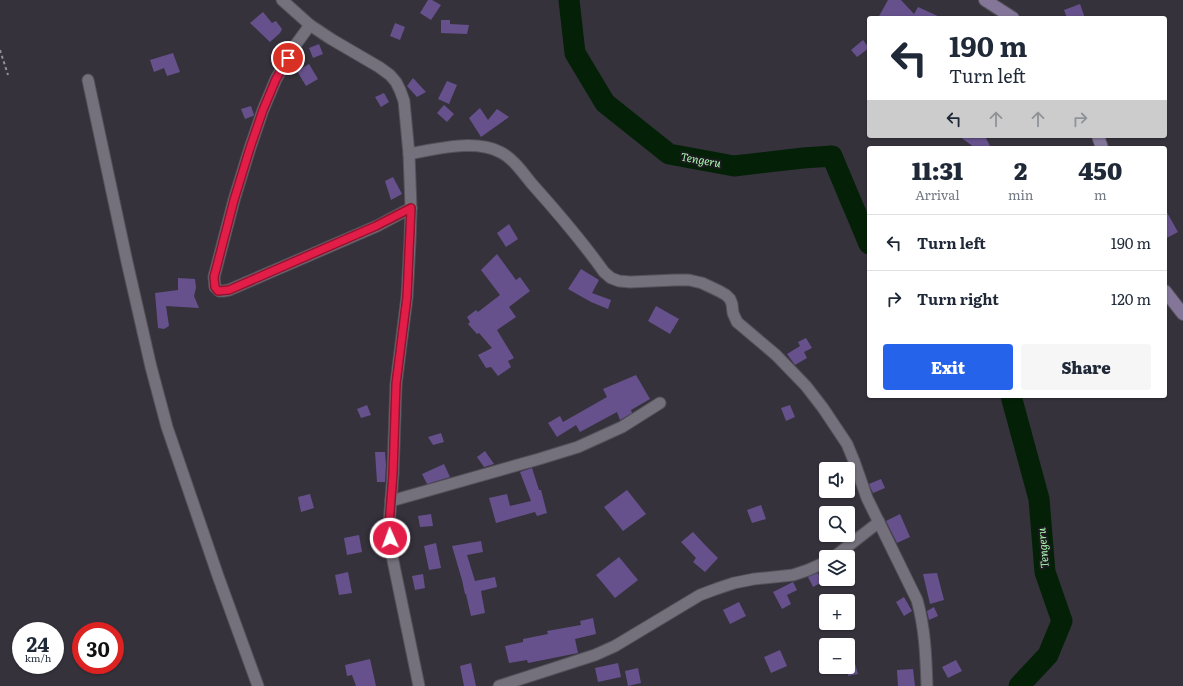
<!DOCTYPE html>
<html lang="en">
<head>
<meta charset="utf-8">
<style>
  body { margin:0; font-family:Literata,serif; background:#f6f6f7; color:#1f2937; height:100vh; display:flex; flex-direction:column; font-size:15px; white-space:nowrap }
  * { box-sizing:border-box; margin:0 }
  p { font-size:13px; color:#747a83 }
  .icon { flex:none; width:22px; height:22px; fill:none; stroke:currentColor; stroke-width:2; stroke-linecap:round; stroke-linejoin:round }
  .map { position:relative; flex:1; overflow:hidden }
  .sheet { position:absolute; left:867px; top:146px; width:300px; height:252px; display:flex; flex-direction:column; background:#fff; border-radius:4px; box-shadow:0 1px 3px #0004 }
  .sheet>* { flex:none }
  .banner { position:absolute; left:867px; top:16px; width:300px; height:122px; border-radius:4px; box-shadow:0 1px 3px #0004; background:#fff; color:#1f2937; overflow:hidden }
  .tools { position:absolute; left:819px; top:462px; display:grid; gap:8px }
  .tools a { display:grid; place-items:center; width:36px; height:36px; border-radius:4px; background:#fff; box-shadow:0 1px 3px #0004; font-size:20px }
  .speed { position:absolute; left:12px; top:622px; display:flex; gap:8px; font-size:20px; font-weight:700; text-align:center }
  .speed>* { display:grid; place-content:center; width:52px; height:52px; border-radius:50%; background:#fff; box-shadow:0 1px 3px #0004; line-height:1 }
  .speed small { font-size:10px; font-weight:400 }
  .speed .limit { border:6px solid #d22; background:#fff; color:#111 }
  .pin { position:absolute; display:grid; place-items:center; width:34px; height:34px; color:#fff; margin:-17px; border:2px solid #fff; border-radius:50%; box-shadow:0 1px 4px #0007 }
  .me { position:absolute; width:44px; margin:-22px; rotate:358deg; stroke-linejoin:round; filter:drop-shadow(0 0 3px #0008) }
  .turn { display:flex; align-items:center; gap:14px; height:84px; padding:0 16px; font-size:18px }
  .turn .icon { width:52px; height:52px; stroke-width:2.5 }
  .turn b { display:block; font-size:28px; line-height:34px }
  .lanes { display:flex; align-items:center; height:38px; padding:0 16px; background:#0003; justify-content:center; gap:20px; direction:ltr }
  .lanes .off { opacity:.35 }
  .eta { display:flex; justify-content:space-evenly; align-items:center; height:68px; text-align:center }
  .eta b { font-size:24px; font-weight:800; line-height:28px }
  .button { display:flex; gap:8px; margin-top:auto; padding:8px 16px }
  .button a { flex:1; height:46px; border-radius:4px; background:#2563eb; color:#fff; font-size:16px; font-weight:800; line-height:46px; text-align:center }
  .button a+a { background:#f6f6f7; color:#1f2937 }
  ul { padding:0; list-style:none }
  li { display:flex; align-items:center; gap:12px; height:56px; padding:0 16px; border-top:1px solid #e0e1e3 }
  li div { flex:1 }
  li b { display:block; font-size:15px }
  li em { font-style:normal }
  .map>svg:first-child { display:block }
</style>
</head>
<body>
<div class="map">
<svg width="1183" height="686" viewBox="0 0 1183 686">
  <rect width="100%" height="100%" fill="#35323c"/>
  <g fill="none" stroke-linecap="round" stroke-linejoin="round">
    <g stroke="#042108" stroke-width="21">
      <path d="M 569,0 L 575,53 L 605,103 L 669,154 L 734,166 L 803,158 L 832,156 L 869,244"/>
      <path d="M 1011,396 L 1039,499 L 1045,572 L 1062,621 L 1048,655 L 1019,686"/>
    </g>
  </g>
  <g fill="#66518c">
    <path d="M 428,0 L 432,0 L 441,5 L 431,20 L 420,13 Z"/>
    <path d="M 888,0 L 901,0 L 914,14 L 918,7 L 942,18 L 878,18 Z"/>
    <path d="M 1080,4 L 1085,18 L 1067,18 L 1064,10 Z"/>
    <path d="M 263,12 L 272,23 L 276,21 L 282,29 L 280,33 L 270,42 L 250,23 Z"/>
    <path d="M 441,20 L 450,20 L 450,24 L 469,25 L 467,34 L 441,33 Z"/>
    <path d="M 395,23 L 405,27 L 400,40 L 390,36 Z"/>
    <path d="M 863,40 L 869,48 L 857,57 L 851,50 Z"/>
    <path d="M 319,44 L 323,54 L 313,58 L 309,48 Z"/>
    <path d="M 173,53 L 180,72 L 167,76 L 164,68 L 154,72 L 150,60 Z"/>
    <path d="M 309,64 L 318,79 L 306,86 L 297,71 Z"/>
    <path d="M 413,78 L 426,92 L 417,97 L 407,86 Z"/>
    <path d="M 447,81 L 457,85 L 449,104 L 438,99 Z"/>
    <path d="M 384,93 L 389,102 L 381,107 L 375,97 Z"/>
    <path d="M 444,105 L 454,114 L 447,122 L 437,113 Z"/>
    <path d="M 251,106 L 254,115 L 253,116 L 245,119 L 241,109 Z"/>
    <path d="M 480,108 L 488,120 L 497,109 L 509,117 L 481,137 L 469,118 Z"/>
    <path d="M 959,136 L 985,136 L 991,148 L 975,148 Z"/>
    <path d="M 393,177 L 402,194 L 391,200 L 385,181 Z"/>
    <path d="M 1165,209 L 1178,232 L 1165,239 Z"/>
    <path d="M 509,224 L 518,239 L 506,247 L 497,233 Z"/>
    <path d="M 497,254 L 516,280 L 520,277 L 530,291 L 509,307 L 516,317 L 497,330 L 514,358 L 508,361 L 511,367 L 498,376 L 491,367 L 486,368 L 478,355 L 492,348 L 479,333 L 477,334 L 468,324 L 470,322 L 467,317 L 476,310 L 478,312 L 500,295 L 481,270 Z"/>
    <path d="M 581,269 L 599,280 L 592,293 L 611,300 L 608,309 L 591,302 L 568,289 Z"/>
    <path d="M 178,278 L 195,279 L 196,288 L 194,296 L 199,308 L 166,306 L 169,326 L 164,329 L 158,328 L 155,293 L 178,290 Z"/>
    <path d="M 656,306 L 679,319 L 670,334 L 648,321 Z"/>
    <path d="M 806,338 L 812,348 L 804,352 L 807,358 L 795,365 L 787,354 L 800,346 L 798,342 Z"/>
    <path d="M 636,375 L 650,399 L 631,410 L 632,413 L 620,420 L 617,412 L 580,432 L 576,425 L 557,437 L 548,423 L 560,416 L 563,422 L 607,397 L 603,389 Z"/>
    <path d="M 367,405 L 371,415 L 361,418 L 357,409 Z"/>
    <path d="M 790,405 L 795,417 L 786,421 L 781,408 Z"/>
    <path d="M 441,433 L 444,442 L 433,445 L 428,437 Z"/>
    <path d="M 485,451 L 494,464 L 484,467 L 477,457 Z"/>
    <path d="M 375,452 L 385,452 L 386,465 L 385,482 L 377,482 Z"/>
    <path d="M 444,464 L 450,477 L 427,484 L 422,474 Z"/>
    <path d="M 532,468 L 539,490 L 541,490 L 547,513 L 537,516 L 535,512 L 496,523 L 489,498 L 507,494 L 510,506 L 531,501 L 520,472 Z"/>
    <path d="M 881,479 L 885,488 L 873,493 L 869,484 Z"/>
    <path d="M 627,490 L 646,514 L 623,531 L 604,507 Z"/>
    <path d="M 310,494 L 314,508 L 301,512 L 298,497 Z"/>
    <path d="M 761,505 L 766,519 L 752,523 L 747,510 Z"/>
    <path d="M 431,514 L 433,526 L 420,527 L 418,516 Z"/>
    <path d="M 900,514 L 910,537 L 897,543 L 886,521 Z"/>
    <path d="M 693,532 L 706,546 L 718,558 L 705,572 L 693,562 L 696,558 L 681,542 Z"/>
    <path d="M 359,535 L 362,552 L 347,555 L 344,538 Z"/>
    <path d="M 481,541 L 483,552 L 467,555 L 475,581 L 495,577 L 497,587 L 481,591 L 485,613 L 471,616 L 466,594 L 465,594 L 462,580 L 452,546 Z"/>
    <path d="M 436,543 L 441,568 L 429,570 L 424,546 Z"/>
    <path d="M 619,557 L 638,580 L 615,598 L 596,575 Z"/>
    <path d="M 348,572 L 352,593 L 339,595 L 335,575 Z"/>
    <path d="M 818,573 L 822,582 L 813,587 L 808,577 Z"/>
    <path d="M 937,573 L 944,600 L 930,604 L 923,574 Z"/>
    <path d="M 423,574 L 425,588 L 415,590 L 412,576 Z"/>
    <path d="M 793,582 L 797,590 L 787,595 L 791,604 L 782,609 L 773,592 Z"/>
    <path d="M 904,597 L 912,611 L 904,616 L 896,602 Z"/>
    <path d="M 739,602 L 746,616 L 730,624 L 723,610 Z"/>
    <path d="M 934,607 L 938,616 L 929,620 L 927,611 Z"/>
    <path d="M 593,618 L 596,634 L 575,639 L 578,653 L 528,663 L 527,660 L 509,663 L 505,646 L 523,642 L 523,639 L 548,634 L 547,631 L 581,625 L 580,621 Z"/>
    <path d="M 848,648 L 851,648 L 858,674 L 848,676 Z"/>
    <path d="M 780,650 L 787,666 L 771,673 L 764,657 Z"/>
    <path d="M 370,659 L 376,686 L 356,686 L 352,675 L 347,676 L 345,665 Z"/>
    <path d="M 956,660 L 962,671 L 948,678 L 942,667 Z"/>
    <path d="M 471,663 L 476,686 L 464,686 L 460,666 Z"/>
    <path d="M 618,663 L 621,677 L 598,682 L 595,668 Z"/>
    <path d="M 638,668 L 641,683 L 628,686 L 625,671 Z"/>
    <path d="M 913,669 L 915,686 L 898,686 L 897,670 Z"/>
  </g>
  <g fill="none" stroke-linecap="round" stroke-linejoin="round">
    <g stroke="#545159" stroke-width="13">
      <g id="street">
        <path d="M 282,0 L 310,25 L 331,39 L 379,67 L 390,75 L 396,82 L 400,90 L 404,101 L 409,154 L 411,208 L 410,240 L 407,297 L 396,384 L 393,474 L 389,525 L 391,551 L 419,686"/>
        <path d="M 310,25 L 294,47 L 276,79 L 263,110 L 250,148 L 234,200 L 214,277 L 215,287 L 219,291 L 223,291 L 229,290 L 377,226 L 411,208"/>
        <path d="M 88,80 L 127,262 L 151,367 L 167,427 L 218,576 L 258,686"/>
        <path d="M 409,154 C 435,149 475,139 500,152 C 513,158 523,173 532,184 C 558,213 582,241 604,272 L 611,278 L 619,281 L 630,282 L 675,280 L 689,280 L 702,283 L 719,291 L 726,295 L 730,299 L 732,304 L 733,313 L 737,322 L 776,355 L 806,386 L 823,408 L 847,444 L 854,461 L 867,498 L 917,600 C 925,628 926,657 927,686"/>
        <path d="M 391,501 L 539,459 L 578,447 L 622,427 L 660,403"/>
        <path d="M 834,557 L 879,522"/>
        <path d="M 499,686 L 595,655 L 615,646 L 700,595 L 716,589 L 734,583 L 754,579 L 793,575 L 808,570 L 826,562"/>
      </g>
    </g>
    <g stroke="#545159" stroke-width="14">
      <g id="secondary">
        <path d="M 985,0 L 1013,18"/>
        <path d="M 1098,136 L 1102,148"/>
        <path d="M 1165,291 L 1183,314"/>
      </g>
    </g>
    <path stroke="#939098" stroke-width="2" stroke-dasharray="3 3" stroke-linecap="butt" d="M 0,50 L 8,75"/>
    <use href="#street" stroke="#74707c" stroke-width="11"/>
    <use href="#secondary" stroke="#837699" stroke-width="12"/>
  </g>
  <g fill="none" stroke-linecap="round" stroke-linejoin="round">
    <g stroke="#92132f" stroke-width="10">
      <path id="route" d="M 288,58 L 276,79 L 263,110 L 250,148 L 234,200 L 214,277 L 215,287 L 218,291 L 229,290 L 376,226 L 411,208 L 407,297 L 396,384 L 393,474 L 389,525 L 390,538"/>
    </g>
    <use href="#route" stroke="#e11d48" stroke-width="7"/>
  </g>
  <g text-anchor="middle" stroke-width="4" stroke-linejoin="round" paint-order="stroke">
    <g font-size="11" font-style="italic" fill="#abfbb1" stroke="#1c1b1f">
      <text transform="translate(701 160) rotate(10)" y="4">Tengeru</text>
      <text transform="translate(1043 548) rotate(-95)" y="4">Tengeru</text>
    </g>
  </g>
</svg>
<div class="tools">
<a><svg class="icon" aria-label="sound" viewBox="0 0 24 24"><path d="M4 9h4l5-4v14l-5-4H4zM17 9q2 3 0 6"/></svg></a>
<a><svg class="icon" aria-label="search" viewBox="0 0 24 24"><circle cx="10" cy="10" r="6"/><path d="M15 15l6 6"/></svg></a>
<a><svg class="icon" aria-label="layers" viewBox="0 0 24 24"><path d="M12 4l9 5-9 5-9-5zM3 14l9 5 9-5"/></svg></a>
<a>+</a>
<a>−</a>
</div>
<div class="speed"><div>24<small>km/h</small></div><div class="limit">30</div></div>
<div class="pin" style="left:288px;top:58px;background:#d93025"><svg class="icon" aria-label="arrive" viewBox="0 0 24 24"><path d="M6 21V4h12l-3 4 3 4H6"/></svg></div>
<svg class="me" style="left:390px;top:538px" viewBox="-20 -20 40 40"><circle r="17" fill="#e11d48" stroke="#fff" stroke-width="3"/><path d="M0-11L8 9 0 5-8 9z" fill="#fff"/></svg>
<div class="banner">
<div class="turn"><svg class="icon" aria-label="left" viewBox="0 0 24 24"><path d="M17 20v-9H6M10 6l-5 5 5 5"/></svg><div><b>190 m</b>Turn left</div></div>
<div class="lanes"><svg class="icon" aria-label="left" viewBox="0 0 24 24"><path d="M17 20v-9H6M10 6l-5 5 5 5"/></svg><svg class="icon off" aria-label="ahead" viewBox="0 0 24 24"><path d="M12 20V5M6 11l6-6 6 6"/></svg><svg class="icon off" aria-label="ahead" viewBox="0 0 24 24"><path d="M12 20V5M6 11l6-6 6 6"/></svg><svg class="icon off" aria-label="right" viewBox="0 0 24 24"><path d="M7 20v-9h11M14 6l5 5-5 5"/></svg></div>
</div>
<section class="sheet">
<div class="eta">
<div><b>11:31</b><p>Arrival</p></div>
<div><b>2</b><p>min</p></div>
<div><b>450</b><p>m</p></div>
</div>
<ul>
<li><svg class="icon" aria-label="left" viewBox="0 0 24 24"><path d="M17 20v-9H6M10 6l-5 5 5 5"/></svg><div><b>Turn left</b></div><em>190 m</em></li>
<li><svg class="icon" aria-label="right" viewBox="0 0 24 24"><path d="M7 20v-9h11M14 6l5 5-5 5"/></svg><div><b>Turn right</b></div><em>120 m</em></li>
</ul>
<div class="button"><a>Exit</a><a>Share</a></div>
</section>
</div>
</body>
</html>
